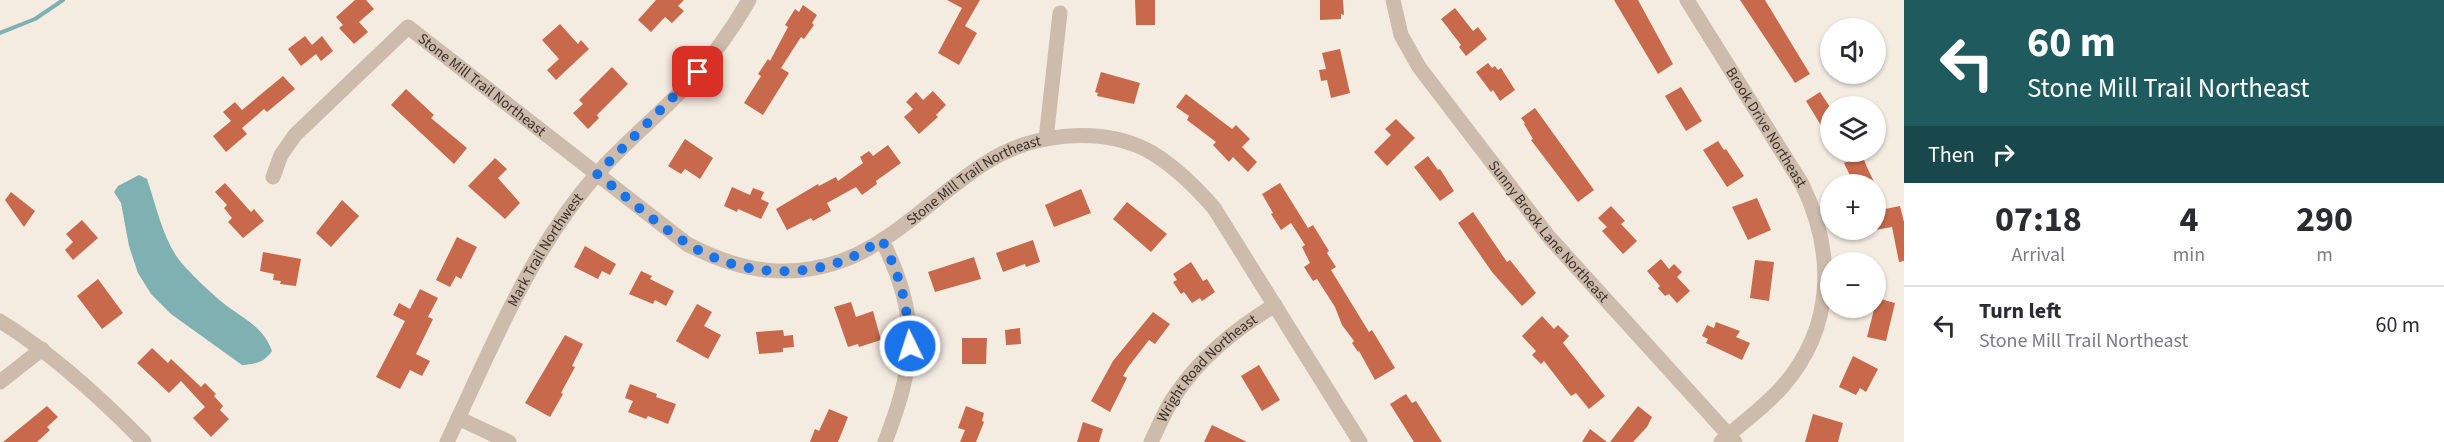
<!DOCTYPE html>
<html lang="en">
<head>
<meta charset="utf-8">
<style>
  body { margin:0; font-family:"Source Sans 3",sans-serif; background:#f2f2f3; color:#2b2b33; height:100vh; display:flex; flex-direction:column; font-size:22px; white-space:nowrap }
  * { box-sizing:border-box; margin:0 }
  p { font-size:20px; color:#7c7c81 }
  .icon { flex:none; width:33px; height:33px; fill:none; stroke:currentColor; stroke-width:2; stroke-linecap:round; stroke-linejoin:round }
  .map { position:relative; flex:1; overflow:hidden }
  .details { display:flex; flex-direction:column; background:#fff; width:540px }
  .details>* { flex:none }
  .banner { background:#1f5a5e; color:#fff; overflow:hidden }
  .tools { position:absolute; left:1820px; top:18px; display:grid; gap:12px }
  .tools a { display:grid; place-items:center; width:66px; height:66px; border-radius:50%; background:#fff; box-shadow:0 2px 4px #0004; font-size:30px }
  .pin { position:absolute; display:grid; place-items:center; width:51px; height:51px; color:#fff; margin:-26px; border-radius:12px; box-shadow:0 3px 9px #0006 }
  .me { position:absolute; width:66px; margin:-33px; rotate:356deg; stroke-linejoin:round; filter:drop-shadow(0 0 4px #0008) }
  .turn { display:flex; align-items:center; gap:21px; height:126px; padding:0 24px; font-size:27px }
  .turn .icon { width:78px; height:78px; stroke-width:2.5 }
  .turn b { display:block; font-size:42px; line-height:51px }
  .then { display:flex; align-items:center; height:57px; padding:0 24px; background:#0003; gap:12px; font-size:22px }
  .eta { display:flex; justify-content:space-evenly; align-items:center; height:102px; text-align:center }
  .eta b { font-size:36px; font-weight:700; line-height:42px }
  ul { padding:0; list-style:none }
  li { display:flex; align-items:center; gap:18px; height:78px; padding:0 24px; border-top:2px solid #e1e1e2 }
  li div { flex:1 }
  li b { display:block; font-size:22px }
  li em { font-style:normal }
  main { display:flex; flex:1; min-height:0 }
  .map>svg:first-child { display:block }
</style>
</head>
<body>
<main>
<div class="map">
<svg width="1904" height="442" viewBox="0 0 1904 442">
  <rect width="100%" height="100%" fill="#f4ebe1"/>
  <path fill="#7fb0b2" d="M 139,175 L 147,179 C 156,205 162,235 177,257 C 185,269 215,297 227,306 C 246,320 264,328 272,351 C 264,363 255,364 242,365 L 171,314 L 151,294 L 138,273 L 129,246 L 121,203 L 114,192 L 118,186 Z"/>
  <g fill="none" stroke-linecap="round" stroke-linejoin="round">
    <path stroke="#7fb0b2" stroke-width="4" d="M 0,33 L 35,19 L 63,0"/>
  </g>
  <g fill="#c8694b">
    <path d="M 355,0 L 366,0 L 374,9 L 359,22 L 368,32 L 354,44 L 339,28 L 343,25 L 336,17 Z"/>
    <path d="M 656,0 L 684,0 L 678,6 L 684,11 L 672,23 L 665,17 L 651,32 L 638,20 Z"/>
    <path d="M 947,0 L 980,0 L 965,26 L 977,33 L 959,65 L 938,53 L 962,8 Z"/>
    <path d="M 1135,0 L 1155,0 L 1155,25 L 1136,25 Z"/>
    <path d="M 1320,0 L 1343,0 L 1344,15 L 1341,14 L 1341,19 L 1320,20 Z"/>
    <path d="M 1614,0 L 1638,0 L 1673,64 L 1658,74 Z"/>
    <path d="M 1740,0 L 1765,0 L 1810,74 L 1795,83 Z"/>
    <path d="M 803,5 L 817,15 L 812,23 L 814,25 L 804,39 L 801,37 L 781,68 L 789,73 L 763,115 L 744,103 L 761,76 L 758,74 L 768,59 L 770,61 L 788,27 L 785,25 L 795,9 L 799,12 Z"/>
    <path d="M 1455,8 L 1473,31 L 1478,27 L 1487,39 L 1466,56 L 1459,47 L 1461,45 L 1441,19 Z"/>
    <path d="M 560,24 L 578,44 L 581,40 L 589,49 L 556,80 L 547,70 L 559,59 L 542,40 Z"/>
    <path d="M 305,36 L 312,45 L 322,36 L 333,51 L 321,61 L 316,54 L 301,66 L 288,49 Z"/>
    <path d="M 1340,49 L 1350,93 L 1331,98 L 1327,80 L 1321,81 L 1319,70 L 1326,69 L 1322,53 Z"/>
    <path d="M 1488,63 L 1492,68 L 1495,66 L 1498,70 L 1501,68 L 1515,90 L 1500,101 L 1493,90 L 1491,92 L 1476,72 Z"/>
    <path d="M 612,67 L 628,84 L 597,115 L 599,118 L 588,129 L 573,113 L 583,104 L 579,100 Z"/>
    <path d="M 1101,72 L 1140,83 L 1134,104 L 1097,96 L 1098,93 L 1095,92 Z"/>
    <path d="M 283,76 L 295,89 L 267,112 L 264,109 L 242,128 L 247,134 L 226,152 L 213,136 L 231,121 L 223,112 L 235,102 L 242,110 Z"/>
    <path d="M 1681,87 L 1702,121 L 1686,131 L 1665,96 Z"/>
    <path d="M 406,89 L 434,115 L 431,118 L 467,148 L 454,164 L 391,105 Z"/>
    <path d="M 933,91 L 946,105 L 936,115 L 938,117 L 919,134 L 904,117 L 913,109 L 906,102 L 916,92 L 923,100 Z"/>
    <path d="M 1820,92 L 1830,107 L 1830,121 L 1822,127 L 1806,101 Z"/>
    <path d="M 1186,94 L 1232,129 L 1236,125 L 1250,139 L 1242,147 L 1257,162 L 1248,172 L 1233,157 L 1229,162 L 1213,145 L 1216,142 L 1187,120 L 1189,116 L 1176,107 Z"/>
    <path d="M 1535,108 L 1594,190 L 1578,202 L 1531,140 L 1533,139 L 1524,124 L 1525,123 L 1521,118 Z"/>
    <path d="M 1396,119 L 1415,138 L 1387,166 L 1374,152 L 1391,135 L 1385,129 Z"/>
    <path d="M 685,139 L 713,158 L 700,179 L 685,169 L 681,174 L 668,166 Z"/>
    <path d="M 1718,141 L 1724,150 L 1726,149 L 1744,176 L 1727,187 L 1703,150 Z"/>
    <path d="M 888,145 L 901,163 L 876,181 L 877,184 L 862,195 L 856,187 L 827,203 L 831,211 L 813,221 L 811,218 L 787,230 L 776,209 L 818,184 L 819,186 L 836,177 L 838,181 L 863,163 L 860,157 L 869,151 L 873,156 Z"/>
    <path d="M 1862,155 L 1866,165 L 1875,184 L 1854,184 L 1844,163 Z"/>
    <path d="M 1428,156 L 1438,170 L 1440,169 L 1454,191 L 1440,201 L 1414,167 Z"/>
    <path d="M 495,158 L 507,169 L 498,178 L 520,203 L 505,219 L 468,186 Z"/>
    <path d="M 225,183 L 251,212 L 254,209 L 264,221 L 243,238 L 228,222 L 232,218 L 224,208 L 227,205 L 215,192 Z"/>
    <path d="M 1280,183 L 1308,228 L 1313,225 L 1329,251 L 1327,253 L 1336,267 L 1331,270 L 1369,332 L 1372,330 L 1395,368 L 1375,380 L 1359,351 L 1358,352 L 1352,343 L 1354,341 L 1342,325 L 1335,307 L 1317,279 L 1313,281 L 1304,267 L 1310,263 L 1302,247 L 1305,245 L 1291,223 L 1281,230 L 1271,214 L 1273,213 L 1262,194 Z"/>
    <path d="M 1875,185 L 1885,209 L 1900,206 L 1904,222 L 1904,261 L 1899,262 L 1892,227 L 1875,230 Z"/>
    <path d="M 732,187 L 750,195 L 753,188 L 764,192 L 761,199 L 769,203 L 761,219 L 738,209 L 737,212 L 724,206 Z"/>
    <path d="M 1081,189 L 1091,213 L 1054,227 L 1045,205 Z"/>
    <path d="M 11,192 L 35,211 L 24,227 L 5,200 Z"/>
    <path d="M 1757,198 L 1771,230 L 1748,240 L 1732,207 Z"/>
    <path d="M 342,200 L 359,216 L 331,247 L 316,233 Z"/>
    <path d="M 1127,202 L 1167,234 L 1151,252 L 1113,219 Z"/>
    <path d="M 1611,206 L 1625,221 L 1621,224 L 1637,241 L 1623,254 L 1602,231 L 1607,227 L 1598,218 Z"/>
    <path d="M 1473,212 L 1507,262 L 1510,260 L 1536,293 L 1522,306 L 1492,272 L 1458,223 Z"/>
    <path d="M 82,220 L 98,238 L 73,260 L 65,250 L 73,242 L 66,234 Z"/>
    <path d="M 457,237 L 477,247 L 461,279 L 456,276 L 450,287 L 436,280 Z"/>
    <path d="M 1033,240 L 1040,262 L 1026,267 L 1025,264 L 1003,272 L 996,253 Z"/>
    <path d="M 585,246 L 616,264 L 610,275 L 602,271 L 598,279 L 574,267 Z"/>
    <path d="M 263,252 L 301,259 L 296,286 L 280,284 L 281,281 L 273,280 L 274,274 L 260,271 Z"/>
    <path d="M 974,257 L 981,279 L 935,292 L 928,272 Z"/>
    <path d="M 1661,259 L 1669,269 L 1674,264 L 1682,272 L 1677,277 L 1690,291 L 1677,303 L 1669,294 L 1665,296 L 1658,288 L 1660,286 L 1647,271 Z"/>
    <path d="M 1755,260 L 1774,262 L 1769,301 L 1750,298 Z"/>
    <path d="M 1191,262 L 1203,281 L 1207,279 L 1215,292 L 1202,301 L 1200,298 L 1192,303 L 1184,292 L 1181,294 L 1173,282 L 1177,280 L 1173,274 Z"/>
    <path d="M 641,271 L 652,276 L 650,279 L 674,291 L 666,306 L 655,300 L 653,304 L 629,294 Z"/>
    <path d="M 98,279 L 123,313 L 102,329 L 77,296 Z"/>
    <path d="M 420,289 L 438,298 L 428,317 L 433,319 L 416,354 L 430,361 L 422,376 L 410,370 L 400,389 L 376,377 L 405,321 L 393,315 L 399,303 L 410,309 Z"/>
    <path d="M 1877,298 L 1895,303 L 1886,341 L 1867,337 Z"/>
    <path d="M 851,302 L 856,317 L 873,311 L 881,340 L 859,347 L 858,344 L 848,347 L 834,307 Z"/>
    <path d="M 697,304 L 712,312 L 704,326 L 721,335 L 708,359 L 676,341 Z"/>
    <path d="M 1153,312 L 1170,324 L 1155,344 L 1149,340 L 1129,366 L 1123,376 L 1127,378 L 1110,412 L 1091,401 L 1113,361 Z"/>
    <path d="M 1542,316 L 1554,329 L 1558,325 L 1569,336 L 1563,343 L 1605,396 L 1589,409 L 1576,393 L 1571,396 L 1544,361 L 1541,364 L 1532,355 L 1536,351 L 1522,336 Z"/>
    <path d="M 1716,322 L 1740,331 L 1736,337 L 1750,343 L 1742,360 L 1706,343 L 1708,339 L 1702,336 L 1707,325 L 1714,328 Z"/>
    <path d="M 1020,328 L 1021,344 L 1006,345 L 1005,330 Z"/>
    <path d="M 783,330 L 784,336 L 793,335 L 794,347 L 783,348 L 783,352 L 759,354 L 756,332 Z"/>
    <path d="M 565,335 L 583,344 L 572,366 L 575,367 L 561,393 L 563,394 L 550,417 L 525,403 Z"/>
    <path d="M 962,338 L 987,338 L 986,364 L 962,364 Z"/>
    <path d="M 152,348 L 168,363 L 171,359 L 201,387 L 205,383 L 216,394 L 214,396 L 223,406 L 220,410 L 229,419 L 211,437 L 193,418 L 205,407 L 181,381 L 169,393 L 137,363 Z"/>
    <path d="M 1853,356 L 1878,369 L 1866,392 L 1860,388 L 1856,395 L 1839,387 Z"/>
    <path d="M 1259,365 L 1280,400 L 1262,411 L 1241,376 Z"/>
    <path d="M 630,384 L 657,394 L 656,397 L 676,404 L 668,424 L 648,416 L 646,419 L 628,412 L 633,401 L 625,398 Z"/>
    <path d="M 1406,394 L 1412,403 L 1416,401 L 1442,442 L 1414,442 L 1390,404 Z"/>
    <path d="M 47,406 L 58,417 L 47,427 L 50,430 L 37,442 L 3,442 Z"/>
    <path d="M 966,406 L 984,413 L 982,421 L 984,422 L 976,442 L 960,442 L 965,430 L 958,428 Z"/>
    <path d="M 1638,406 L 1652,417 L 1647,427 L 1633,442 L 1610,442 Z"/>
    <path d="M 829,409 L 848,417 L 838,442 L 810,442 L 815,429 L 819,431 Z"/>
    <path d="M 1813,414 L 1843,423 L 1838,442 L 1805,442 Z"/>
    <path d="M 1083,422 L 1103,429 L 1099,442 L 1077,442 Z"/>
    <path d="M 1212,425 L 1247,442 L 1204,442 Z"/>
    <path d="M 1590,429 L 1607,442 L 1582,442 Z"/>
  </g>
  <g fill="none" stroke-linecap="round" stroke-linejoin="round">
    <g stroke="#cdbbac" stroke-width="15">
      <path id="s1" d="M 1393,0 L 1401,35 L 1419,67 L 1549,237 L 1735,442"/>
      <path id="s2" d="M 1687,0 L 1802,184 C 1835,252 1835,326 1783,386 C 1765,407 1741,423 1721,442"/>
      <path d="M 1046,139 L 1060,13"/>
      <path id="s3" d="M 273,177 L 281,155 L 295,135 L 408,27 L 687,244 C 740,272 792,281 849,258 C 898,238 942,190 987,162 C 1031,134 1097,126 1145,149 C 1172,163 1194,185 1214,208 L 1360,442"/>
      <path d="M 882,240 C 920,318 916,362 885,442"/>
      <path d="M 0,321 C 53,354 100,397 144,442"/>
      <path d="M 0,382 L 42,349"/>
      <path d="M 458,418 L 509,442"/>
      <path id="s4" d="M 447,442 C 491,350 529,251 597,174 C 624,143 657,117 685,87 C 709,61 731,32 749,0"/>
      <path id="s5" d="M 1151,442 C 1158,428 1164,413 1172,400 C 1198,359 1234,330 1275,305"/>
    </g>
  </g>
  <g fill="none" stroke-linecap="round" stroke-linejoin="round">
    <path stroke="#1a73e8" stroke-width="10" stroke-dasharray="0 18" d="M 698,72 L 597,174 C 627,197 656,224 688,244 C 735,274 798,280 850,258 C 861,253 871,246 882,240 C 901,278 907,303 910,346"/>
  </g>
  <g text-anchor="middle" stroke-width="5" stroke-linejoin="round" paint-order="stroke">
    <g font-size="15" fill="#3b302b" stroke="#fbf5ee">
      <text dy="5" stroke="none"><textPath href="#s3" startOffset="298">Stone Mill Trail Northeast</textPath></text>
      <text dy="5" stroke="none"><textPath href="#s2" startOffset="150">Brook Drive Northeast</textPath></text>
      <text dy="5" stroke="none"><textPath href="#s3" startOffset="874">Stone Mill Trail Northeast</textPath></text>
      <text dy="5" stroke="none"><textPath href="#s1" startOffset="282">Sunny Brook Lane Northeast</textPath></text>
      <text dy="5" stroke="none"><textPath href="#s4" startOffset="216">Mark Trail Northwest</textPath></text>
      <text dy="5" stroke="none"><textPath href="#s5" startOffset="94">Wright Road Northeast</textPath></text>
    </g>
  </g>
</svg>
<div class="tools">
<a><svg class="icon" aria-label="sound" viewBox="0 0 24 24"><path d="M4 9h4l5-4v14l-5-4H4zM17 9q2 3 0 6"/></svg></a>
<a><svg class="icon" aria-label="layers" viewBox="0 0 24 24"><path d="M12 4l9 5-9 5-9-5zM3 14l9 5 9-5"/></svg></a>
<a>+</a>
<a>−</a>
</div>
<div class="pin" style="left:698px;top:72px;background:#d93025"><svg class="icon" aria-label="arrive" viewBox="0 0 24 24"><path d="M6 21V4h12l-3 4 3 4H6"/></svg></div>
<svg class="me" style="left:910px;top:346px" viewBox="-20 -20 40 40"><circle r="17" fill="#1a73e8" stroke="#fff" stroke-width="3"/><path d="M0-11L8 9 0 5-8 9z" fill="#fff"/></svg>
</div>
<section class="details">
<div class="banner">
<div class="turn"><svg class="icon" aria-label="left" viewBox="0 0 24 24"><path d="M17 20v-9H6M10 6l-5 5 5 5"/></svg><div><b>60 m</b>Stone Mill Trail Northeast</div></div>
<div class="then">Then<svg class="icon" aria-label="right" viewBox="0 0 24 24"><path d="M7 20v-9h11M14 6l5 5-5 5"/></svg></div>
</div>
<div class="eta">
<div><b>07:18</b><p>Arrival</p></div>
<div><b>4</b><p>min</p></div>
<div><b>290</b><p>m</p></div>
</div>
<ul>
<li><svg class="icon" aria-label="left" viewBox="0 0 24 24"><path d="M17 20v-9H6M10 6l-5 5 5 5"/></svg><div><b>Turn left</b><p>Stone Mill Trail Northeast</p></div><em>60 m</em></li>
</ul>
</section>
</main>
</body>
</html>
